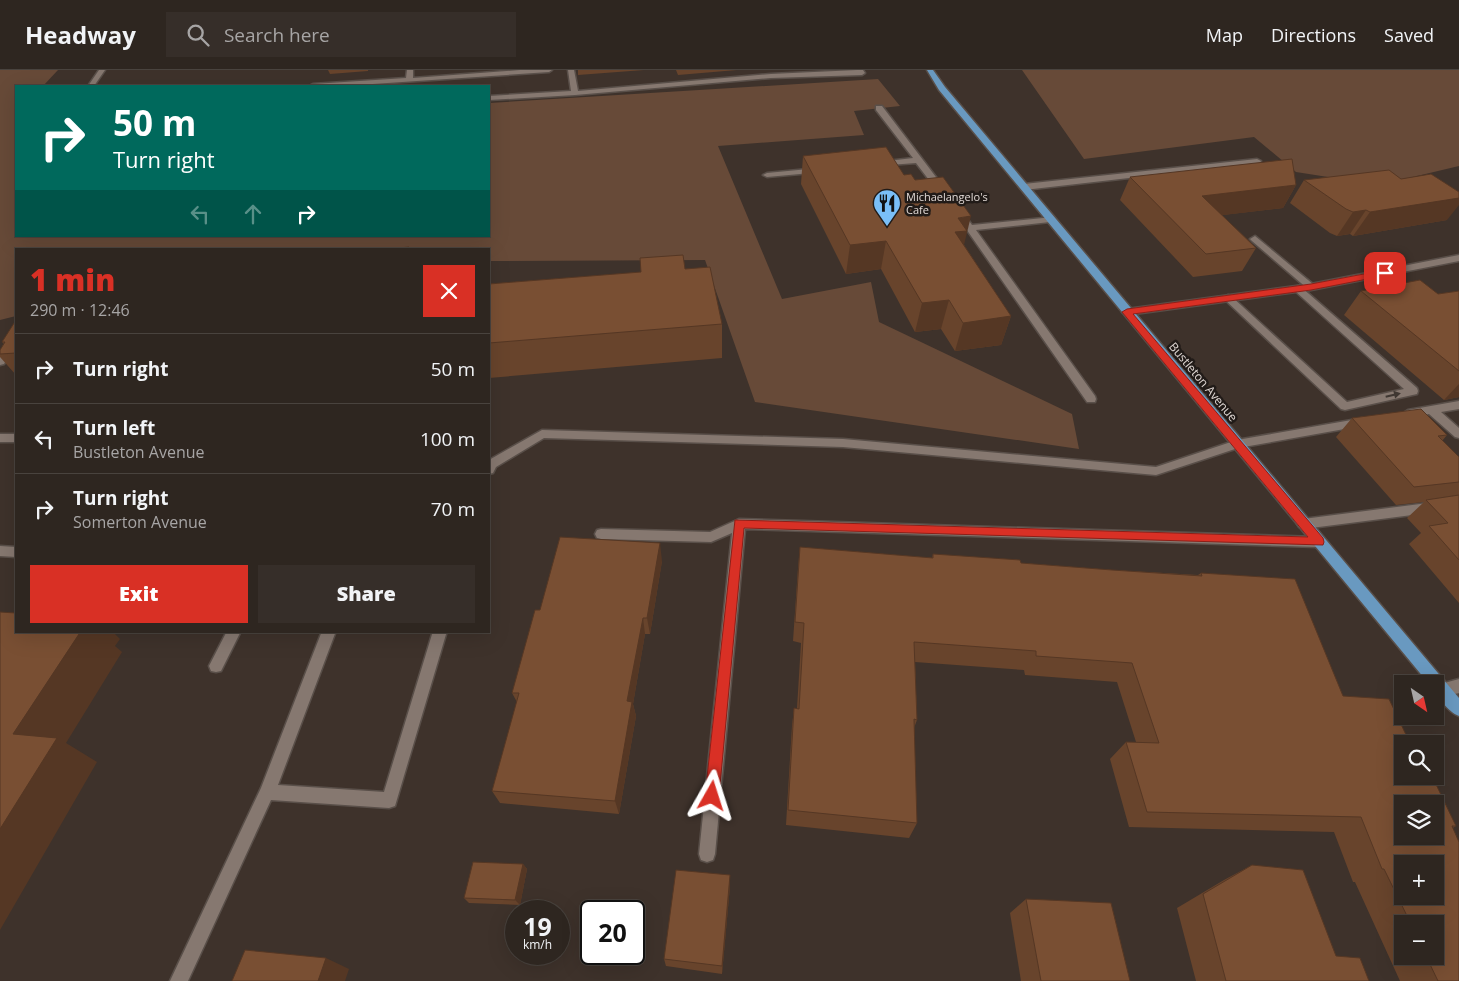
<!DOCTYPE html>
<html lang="en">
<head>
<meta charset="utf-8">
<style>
  body { margin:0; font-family:"Open Sans",sans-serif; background:#362e29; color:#f1f3f6; height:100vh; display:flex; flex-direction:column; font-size:19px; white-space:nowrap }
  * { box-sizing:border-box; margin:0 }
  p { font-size:16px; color:#a7a5a5 }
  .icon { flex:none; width:28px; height:28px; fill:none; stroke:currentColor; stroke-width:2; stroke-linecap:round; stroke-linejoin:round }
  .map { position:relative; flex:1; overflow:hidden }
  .panel { position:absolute; left:15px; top:178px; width:475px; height:385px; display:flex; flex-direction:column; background:#2e2620; border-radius:0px; box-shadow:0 5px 20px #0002,0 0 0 1px #49433e }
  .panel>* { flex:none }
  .banner { position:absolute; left:15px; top:15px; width:475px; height:152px; border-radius:0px; box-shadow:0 5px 20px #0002,0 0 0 1px #49433e; background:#00695c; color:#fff; overflow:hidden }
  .needle { width:32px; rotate:146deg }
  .controls { position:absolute; left:1394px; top:605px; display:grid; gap:10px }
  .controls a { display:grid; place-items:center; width:50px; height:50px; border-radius:0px; background:#2e2620; box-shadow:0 5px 20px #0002,0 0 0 1px #49433e; font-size:25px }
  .speed { position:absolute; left:505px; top:830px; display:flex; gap:10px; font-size:25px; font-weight:700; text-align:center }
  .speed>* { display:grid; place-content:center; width:65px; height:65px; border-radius:50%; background:#2e2620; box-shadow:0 5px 20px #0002,0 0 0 1px #49433e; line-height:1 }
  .speed small { font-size:12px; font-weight:400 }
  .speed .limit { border:2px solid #111; border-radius:8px; background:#fff; color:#111 }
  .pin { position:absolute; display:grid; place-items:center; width:42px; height:42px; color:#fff; margin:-21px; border-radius:10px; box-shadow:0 2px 8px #0006 }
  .me { position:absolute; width:55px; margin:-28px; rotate:6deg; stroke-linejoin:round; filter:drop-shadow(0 0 4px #0008) }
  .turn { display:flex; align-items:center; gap:18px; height:105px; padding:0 15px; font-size:22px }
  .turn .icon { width:65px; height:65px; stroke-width:2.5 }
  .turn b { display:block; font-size:35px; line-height:42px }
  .lanes { display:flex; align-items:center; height:48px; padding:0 15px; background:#0003; justify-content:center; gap:25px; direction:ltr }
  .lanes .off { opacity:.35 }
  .round { display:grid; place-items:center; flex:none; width:52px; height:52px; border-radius:0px; background:#362e29 }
  .head { display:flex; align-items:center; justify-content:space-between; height:85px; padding:0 15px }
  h1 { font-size:30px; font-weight:800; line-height:38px; color:#d93025 }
  .primary-button { display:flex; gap:10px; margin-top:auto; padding:10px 15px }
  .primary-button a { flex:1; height:58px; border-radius:0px; background:#d93025; color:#fff; font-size:20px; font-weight:800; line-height:58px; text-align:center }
  .primary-button a+a { background:#362e29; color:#f1f3f6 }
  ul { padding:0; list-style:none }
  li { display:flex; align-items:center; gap:15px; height:70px; padding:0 15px; border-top:1px solid #49433e }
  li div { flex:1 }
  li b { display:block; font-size:19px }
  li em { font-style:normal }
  header { display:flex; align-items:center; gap:30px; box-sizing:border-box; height:70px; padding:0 25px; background:#2e2620; border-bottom:1px solid #49433e }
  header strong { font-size:24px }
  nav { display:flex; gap:28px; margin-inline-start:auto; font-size:18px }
  .search { width:350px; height:45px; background:#362e29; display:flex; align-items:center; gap:12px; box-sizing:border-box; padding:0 18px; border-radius:0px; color:#a7a5a5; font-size:19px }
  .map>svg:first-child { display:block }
</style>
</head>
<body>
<header>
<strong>Headway</strong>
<div class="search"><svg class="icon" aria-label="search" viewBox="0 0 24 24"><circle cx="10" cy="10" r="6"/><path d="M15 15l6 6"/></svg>Search here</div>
<nav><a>Map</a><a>Directions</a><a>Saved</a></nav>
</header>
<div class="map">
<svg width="1459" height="911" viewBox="0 0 1459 911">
  <rect width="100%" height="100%" fill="#3e322b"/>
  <g fill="#674a38">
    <path d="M 0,0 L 58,0 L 43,16 L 16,16 L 16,166 L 489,166 L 489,33 L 878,9 L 900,36 L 854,41 L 864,65 L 718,76 L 782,229 L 871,212 L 879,252 L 1072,344 L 1079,379 L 755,332 L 705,190 L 489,191 L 489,179 L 16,179 L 16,246 L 0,250 Z"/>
    <path d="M 1022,0 L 1459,0 L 1459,96 L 1379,115 L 1296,102 L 1254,67 L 1084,89 Z"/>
  </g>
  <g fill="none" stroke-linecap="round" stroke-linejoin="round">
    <g stroke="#594f49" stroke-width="3">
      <g id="service">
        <path d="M 99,0 L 105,0 L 94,16 L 88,16 Z"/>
        <path d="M 407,0 L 413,0 L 413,8 L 520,0 L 552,0 L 549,2 L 343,16 L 309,16 L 313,14 L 406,8 Z"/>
        <path d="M 568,0 L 574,0 L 578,21 L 771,4 L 857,0 L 863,0 L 865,3 L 862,5 L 771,8 L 575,25 L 489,30 L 489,26 L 571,21 Z"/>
        <path d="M 876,36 L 882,36 L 945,119 L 945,123 L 939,123 L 916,93 L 876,96 L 876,92 L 879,92 L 913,88 L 876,40 Z"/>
        <path d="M 1257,89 L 1261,91 L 1260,93 L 1024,120 L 1020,117 L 1024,114 Z"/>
        <path d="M 819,98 L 823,100 L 822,102 L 767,107 L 763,105 L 767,103 Z"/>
        <path d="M 959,140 L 962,141 L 972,155 L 1053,147 L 1053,151 L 1050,152 L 976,160 L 1095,326 L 1096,329 L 1095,332 L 1087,332 L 955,143 Z"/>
        <path d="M 1255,166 L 1314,215 L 1314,219 L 1308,219 L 1252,171 L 1250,169 Z"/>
        <path d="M 1298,216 L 1301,217 L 1417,318 L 1418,321 L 1417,324 L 1345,340 L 1341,339 L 1223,228 L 1228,225 L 1231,226 L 1347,332 L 1404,319 L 1295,221 L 1295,217 Z"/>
        <path d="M 16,262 L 16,273 L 4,294 L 0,295 L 0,283 L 12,263 Z"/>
        <path d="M 1459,331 L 1459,339 L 1441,342 L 1459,358 L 1459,368 L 1455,367 L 1429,344 L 1408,348 L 1402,344 L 1408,340 Z"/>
        <path d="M 1363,348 L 1369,352 L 1367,355 L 1238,378 L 1156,405 L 843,377 L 544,368 L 496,397 L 493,403 L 489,404 L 489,390 L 542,360 L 843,369 L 1156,397 L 1237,370 Z"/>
        <rect x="0" y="364" width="16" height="8"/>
        <path d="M 1459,429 L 1459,439 L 1303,459 L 1299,457 L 1297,454 L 1299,451 L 1303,449 Z"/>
        <path d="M 739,449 L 1318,467 L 1322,468 L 1324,472 L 1322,476 L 1318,477 L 745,459 L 715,784 L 713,790 L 707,792 L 701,790 L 699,784 L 732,463 L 711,472 L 601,469 L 597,468 L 595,464 L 597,460 L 601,459 L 710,462 Z"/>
        <path d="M 0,476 L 16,477 L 16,487 L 0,486 Z"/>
        <path d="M 227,561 L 241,561 L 221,601 L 216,602 L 211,601 L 209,596 Z"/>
        <path d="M 322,561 L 336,561 L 278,715 L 384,722 L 433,561 L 447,561 L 395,736 L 389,738 L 271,730 L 188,911 L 170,911 L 261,718 Z"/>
        <path d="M 1459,609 L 1459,623 L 1442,627 L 1437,625 L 1435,621 L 1437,615 Z"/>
      </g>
    </g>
    <g stroke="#594f49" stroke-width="3">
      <path id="minor" d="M 1459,185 L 1459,191 L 1311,220 L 1127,245 L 1122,242 L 1127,239 L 1311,214 Z"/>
    </g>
    <g stroke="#594f49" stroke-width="3">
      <path id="primary" d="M 927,0 L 933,0 L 945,17 L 1459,628 L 1459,646 C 1448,642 1435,625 1435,614 L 1429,614 L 939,20 Z"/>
    </g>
    <use href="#service" fill="#867870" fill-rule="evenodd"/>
    <use href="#minor" fill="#867870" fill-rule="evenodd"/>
    <use href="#primary" fill="#6999c0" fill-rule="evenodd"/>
  </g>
  <g fill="#68442c" fill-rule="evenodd">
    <path d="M 328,0 L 368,0 L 368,1 L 330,4 Z"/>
    <path d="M 578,0 L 644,0 L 578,5 Z"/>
    <path d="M 676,0 L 737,0 L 678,5 Z"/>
    <path d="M 803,86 L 904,105 L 915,110 L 964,175 L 1011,246 L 1001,275 L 955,281 L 941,259 L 915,262 L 881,199 L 846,204 L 801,114 Z"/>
    <path d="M 1130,107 L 1296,115 L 1283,138 L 1222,145 L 1256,178 L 1242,201 L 1193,207 L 1120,130 Z"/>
    <path d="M 1304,110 L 1447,150 L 1353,166 L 1350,164 L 1337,166 L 1330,163 L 1290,133 Z"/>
    <path d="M 685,199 L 722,254 L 722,288 L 489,308 L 489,214 Z"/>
    <path d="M 1361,221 L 1438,224 L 1459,221 L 1459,327 L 1444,330 L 1344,245 Z"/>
    <path d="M 16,250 L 16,305 L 0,287 L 0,280 L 4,274 L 2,272 Z"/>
    <path d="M 1352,348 L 1447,365 L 1442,371 L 1459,387 L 1459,533 L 1409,474 L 1421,463 L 1407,448 L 1424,432 L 1396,435 L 1336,367 Z"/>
    <path d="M 800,477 L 932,488 L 933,484 L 1021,493 L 1112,500 L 1198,505 L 1201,503 L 1343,626 L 1408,669 L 1456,756 L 1453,758 L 1459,911 L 1400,911 L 1355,812 L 1353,812 L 1334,762 L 1129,757 L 1110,689 L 1126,672 L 1136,672 L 1117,612 L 1025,605 L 1024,600 L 915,592 L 917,650 L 914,658 L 917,753 L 909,768 L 786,755 L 792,656 L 794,638 L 797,638 L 801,573 L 793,571 L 798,498 ZM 1402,854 L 1435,854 L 1435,886 L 1402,886 Z"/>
    <path d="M 662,491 L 650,564 L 645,564 L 633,634 L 636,646 L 619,744 L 500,733 L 492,721 L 517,632 L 512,623 L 540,540 Z"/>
    <path d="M 523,794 L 527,799 L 520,835 L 469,833 L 464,828 Z"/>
    <path d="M 1252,795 L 1336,886 L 1369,911 L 1196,911 L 1177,838 L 1224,810 Z"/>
    <path d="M 730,816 L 722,904 L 666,896 L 664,889 Z"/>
    <path d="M 1026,829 L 1130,911 L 1021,911 L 1010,843 Z"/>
  </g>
  <g fill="#553724">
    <path d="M 1296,115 L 1283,138 L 1191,149 L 1202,126 Z"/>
    <path d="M 1459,128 L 1459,135 L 1447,150 L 1353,166 L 1370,142 Z"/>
    <path d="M 1366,140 L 1350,164 L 1337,166 L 1353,142 Z"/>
    <path d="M 971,146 L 964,175 L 948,191 L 958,148 Z"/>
    <path d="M 886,171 L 881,199 L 846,204 L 850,175 Z"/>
    <path d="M 949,230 L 941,259 L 915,262 L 922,233 Z"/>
    <path d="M 1011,246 L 1001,275 L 955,281 L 963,253 Z"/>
    <path d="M 1459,314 L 1459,327 L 1444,330 Z"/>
    <path d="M 660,473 L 662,491 L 650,564 L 647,548 Z"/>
    <path d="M 643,548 L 645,564 L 633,634 L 636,646 L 619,744 L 615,731 L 627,631 Z"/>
    <path d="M 81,561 L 113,561 L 113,562 L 120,569 L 115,576 L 122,582 L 66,673 L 97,692 L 0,860 L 0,759 L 13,664 Z"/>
    <path d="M 523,794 L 527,799 L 520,835 L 515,830 Z"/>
    <path d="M 730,805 L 730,816 L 722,904 L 722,896 Z"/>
    <path d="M 326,888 L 349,899 L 345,911 L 318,911 Z"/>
  </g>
  <g fill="#794f33" stroke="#553724" fill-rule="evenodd">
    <path d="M 886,77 L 904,105 L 911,104 L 915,110 L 943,107 L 971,146 L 958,148 L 967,161 L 955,162 L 1011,246 L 963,253 L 949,230 L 922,233 L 886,171 L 850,175 L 803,86 Z"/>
    <path d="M 1292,89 L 1296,115 L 1202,126 L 1256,178 L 1206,184 L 1130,107 Z"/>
    <path d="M 1389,100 L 1401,109 L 1431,104 L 1459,122 L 1459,128 L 1370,142 L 1366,140 L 1353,142 L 1346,139 L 1304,110 Z"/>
    <path d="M 409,177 L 408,179 L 390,179 Z"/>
    <path d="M 683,185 L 685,199 L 710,197 L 722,254 L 489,273 L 489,214 L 641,202 L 640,188 Z"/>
    <path d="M 1420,210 L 1438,224 L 1459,221 L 1459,301 L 1361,221 Z"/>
    <path d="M 16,250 L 16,283 L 0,284 L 0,280 L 5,272 L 2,272 Z"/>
    <path d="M 1421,339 L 1447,365 L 1438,366 L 1459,387 L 1459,412 L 1414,417 L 1352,348 Z"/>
    <path d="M 1459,425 L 1459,490 L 1429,456 L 1448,453 L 1426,430 Z"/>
    <path d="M 560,467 L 660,473 L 647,548 L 643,548 L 627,631 L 632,632 L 615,731 L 492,721 L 519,623 L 512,623 L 535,540 L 540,540 Z"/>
    <path d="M 800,477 L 933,488 L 933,484 L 977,487 L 1020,490 L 1021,493 L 1112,500 L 1202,506 L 1201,503 L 1295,509 L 1343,626 L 1389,629 L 1408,669 L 1414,669 L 1416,674 L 1402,674 L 1402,706 L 1432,706 L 1456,756 L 1452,756 L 1459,772 L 1459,911 L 1438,911 L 1426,886 L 1435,886 L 1435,854 L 1411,854 L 1384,799 L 1382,799 L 1361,747 L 1147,742 L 1126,672 L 1159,673 L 1132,593 L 1036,586 L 1036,581 L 914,572 L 917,650 L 914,649 L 917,753 L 788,740 L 794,638 L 799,639 L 804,553 L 795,552 ZM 1402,734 L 1435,734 L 1435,766 L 1402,766 ZM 1402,794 L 1435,794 L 1435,826 L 1402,826 Z"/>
    <path d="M 0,542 L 16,543 L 16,561 L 81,561 L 13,664 L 57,668 L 0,759 Z"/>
    <path d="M 473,792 L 523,794 L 515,830 L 464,828 Z"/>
    <path d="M 1252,795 L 1303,800 L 1336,886 L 1360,888 L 1369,911 L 1226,911 L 1203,824 Z"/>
    <path d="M 676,800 L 730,805 L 722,896 L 664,889 Z"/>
    <path d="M 1026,829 L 1111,833 L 1130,911 L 1041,911 Z"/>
    <path d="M 245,880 L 326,888 L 318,911 L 232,911 Z"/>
  </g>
  <defs><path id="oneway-solid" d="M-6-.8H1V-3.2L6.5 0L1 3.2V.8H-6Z" transform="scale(1.25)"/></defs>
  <use fill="#3f3732" href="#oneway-solid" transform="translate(1393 325) rotate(-13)"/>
  <path fill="#d93025" stroke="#8d1f18" d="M 1385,200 L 1388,201 L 1388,205 L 1311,220 L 1133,244 L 1323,468 L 1324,472 L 1323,475 L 744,458 L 719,726 L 717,731 L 712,733 L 707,731 L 705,726 L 735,450 L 1308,467 L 1122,242 L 1127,239 L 1311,214 Z"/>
  <defs>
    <g id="restaurant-pin" transform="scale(1.4375)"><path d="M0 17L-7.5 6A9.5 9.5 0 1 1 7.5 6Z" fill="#7abff8" stroke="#211b18"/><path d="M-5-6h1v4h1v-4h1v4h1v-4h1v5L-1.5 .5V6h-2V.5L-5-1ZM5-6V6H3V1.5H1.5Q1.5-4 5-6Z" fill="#111"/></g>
  </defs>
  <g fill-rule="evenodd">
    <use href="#restaurant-pin" x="887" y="133"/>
  </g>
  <g text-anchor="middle" stroke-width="5" stroke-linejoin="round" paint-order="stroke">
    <g font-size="11" fill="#e0d8d4" stroke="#211b18" text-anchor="start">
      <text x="906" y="131">Michaelangelo's<tspan x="906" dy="13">Cafe</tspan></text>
    </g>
    <g font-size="12" fill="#e0d8d4" stroke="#211b18">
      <text transform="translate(1203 312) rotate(50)" y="4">Bustleton Avenue</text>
    </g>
  </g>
</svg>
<div class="controls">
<a><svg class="needle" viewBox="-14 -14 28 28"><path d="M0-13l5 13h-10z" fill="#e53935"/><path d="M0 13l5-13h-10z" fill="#a7a5a5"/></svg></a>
<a><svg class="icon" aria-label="search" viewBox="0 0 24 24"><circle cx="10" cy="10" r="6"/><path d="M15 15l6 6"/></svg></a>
<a><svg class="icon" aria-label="layers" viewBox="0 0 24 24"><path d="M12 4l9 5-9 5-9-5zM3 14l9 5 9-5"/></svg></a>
<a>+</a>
<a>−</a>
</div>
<div class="speed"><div>19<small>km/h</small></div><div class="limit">20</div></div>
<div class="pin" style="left:1385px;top:203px;background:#d93025"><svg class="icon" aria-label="arrive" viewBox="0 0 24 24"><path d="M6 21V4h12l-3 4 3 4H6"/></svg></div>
<svg class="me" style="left:712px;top:726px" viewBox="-20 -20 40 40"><path d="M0-17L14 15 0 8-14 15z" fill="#d93025" stroke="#fff" stroke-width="4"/></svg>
<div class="banner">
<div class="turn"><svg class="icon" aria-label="right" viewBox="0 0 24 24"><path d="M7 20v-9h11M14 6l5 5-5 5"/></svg><div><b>50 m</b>Turn right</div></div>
<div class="lanes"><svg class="icon off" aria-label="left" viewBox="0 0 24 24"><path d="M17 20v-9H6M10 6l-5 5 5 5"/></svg><svg class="icon off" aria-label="ahead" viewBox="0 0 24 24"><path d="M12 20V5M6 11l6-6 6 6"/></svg><svg class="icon" aria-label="right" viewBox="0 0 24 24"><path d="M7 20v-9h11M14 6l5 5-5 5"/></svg></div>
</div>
<section class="panel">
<div class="head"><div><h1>1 min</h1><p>290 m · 12:46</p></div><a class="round" style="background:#d93025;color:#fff"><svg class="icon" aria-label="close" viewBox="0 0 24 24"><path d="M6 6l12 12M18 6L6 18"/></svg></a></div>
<ul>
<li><svg class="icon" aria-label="right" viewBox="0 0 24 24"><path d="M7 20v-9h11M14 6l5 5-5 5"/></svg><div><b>Turn right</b></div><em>50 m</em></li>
<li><svg class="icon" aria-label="left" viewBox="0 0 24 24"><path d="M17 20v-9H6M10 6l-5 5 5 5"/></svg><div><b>Turn left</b><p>Bustleton Avenue</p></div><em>100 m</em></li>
<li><svg class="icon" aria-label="right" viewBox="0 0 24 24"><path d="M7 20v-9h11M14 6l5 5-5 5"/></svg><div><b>Turn right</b><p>Somerton Avenue</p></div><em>70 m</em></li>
</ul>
<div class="primary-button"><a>Exit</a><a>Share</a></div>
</section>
</div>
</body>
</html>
